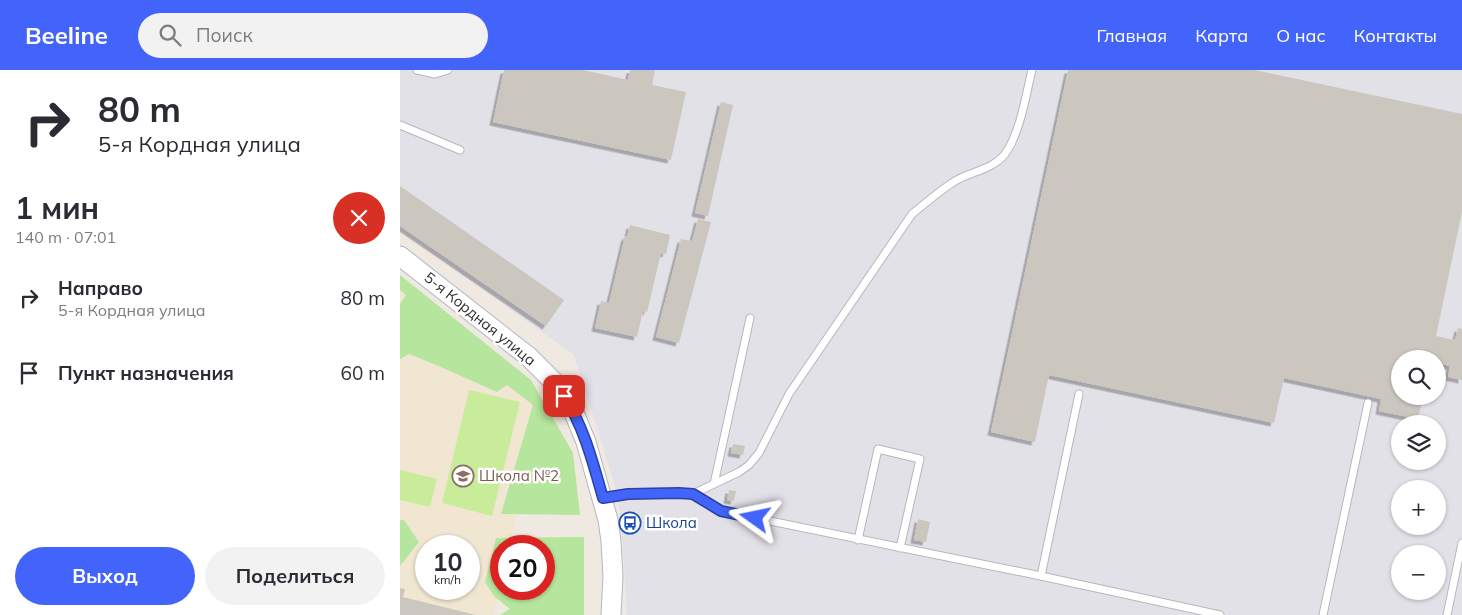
<!DOCTYPE html>
<html lang="ru">
<head>
<meta charset="utf-8">
<style>
  body { margin:0; font-family:Mulish,sans-serif; background:#f2f2f3; color:#2b2b33; height:100vh; display:flex; flex-direction:column; font-size:19px; white-space:nowrap }
  * { box-sizing:border-box; margin:0 }
  p { font-size:16px; color:#7c7c81 }
  .icon { flex:none; width:28px; height:28px; fill:none; stroke:currentColor; stroke-width:2; stroke-linecap:round; stroke-linejoin:round }
  .map { position:relative; flex:1; overflow:hidden }
  .drawer { display:flex; flex-direction:column; background:#fff; width:400px }
  .drawer>* { flex:none }
  .banner { background:#fff; color:#2b2b33; overflow:hidden }
  .buttons { position:absolute; left:991px; top:280px; display:grid; gap:10px }
  .buttons a { display:grid; place-items:center; width:55px; height:55px; border-radius:50%; background:#fff; box-shadow:0 1px 4px #0004; font-size:25px }
  .speed { position:absolute; left:15px; top:465px; display:flex; gap:10px; font-size:25px; font-weight:700; text-align:center }
  .speed>* { display:grid; place-content:center; width:65px; height:65px; border-radius:50%; background:#fff; box-shadow:0 1px 4px #0004; line-height:1 }
  .speed small { font-size:12px; font-weight:400 }
  .speed .limit { border:8px solid #d22; background:#fff; color:#111 }
  .pin { position:absolute; display:grid; place-items:center; width:42px; height:42px; color:#fff; margin:-21px; border-radius:10px; box-shadow:0 2px 8px #0006 }
  .me { position:absolute; width:55px; margin:-28px; rotate:282deg; stroke-linejoin:round; filter:drop-shadow(0 0 4px #0008) }
  .turn { display:flex; align-items:center; gap:18px; height:105px; padding:0 15px; font-size:22px }
  .turn .icon { width:65px; height:65px; stroke-width:2.5 }
  .turn b { display:block; font-size:35px; line-height:42px }
  .round { display:grid; place-items:center; flex:none; width:52px; height:52px; border-radius:26px; background:#f2f2f3 }
  .overview { display:flex; align-items:center; justify-content:space-between; height:85px; padding:0 15px }
  h1 { font-size:30px; font-weight:700; line-height:38px }
  .action { display:flex; gap:10px; margin-top:auto; padding:10px 15px }
  .action a { flex:1; height:58px; border-radius:30px; background:#4264fb; color:#fff; font-size:20px; font-weight:700; line-height:58px; text-align:center }
  .action a+a { background:#f2f2f3; color:#2b2b33 }
  ul { padding:0; list-style:none }
  li { display:flex; align-items:center; gap:15px; height:75px; padding:0 15px }
  li div { flex:1 }
  li b { display:block; font-size:19px }
  li em { font-style:normal }
  header { display:flex; align-items:center; gap:30px; box-sizing:border-box; height:70px; padding:0 25px; background:#4264fb; color:#fff }
  header strong { font-size:24px }
  nav { display:flex; gap:28px; margin-inline-start:auto; font-size:18px }
  .search { width:350px; height:45px; background:#f2f2f3; display:flex; align-items:center; gap:12px; box-sizing:border-box; padding:0 18px; border-radius:28px; color:#7c7c81; font-size:19px }
  main { display:flex; flex:1; min-height:0 }
  .map>svg:first-child { display:block }
</style>
</head>
<body>
<header>
<strong>Beeline</strong>
<div class="search"><svg class="icon" aria-label="search" viewBox="0 0 24 24"><circle cx="10" cy="10" r="6"/><path d="M15 15l6 6"/></svg>Поиск</div>
<nav><a>Главная</a><a>Карта</a><a>О нас</a><a>Контакты</a></nav>
</header>
<main>
<section class="drawer">
<div class="banner">
<div class="turn"><svg class="icon" aria-label="right" viewBox="0 0 24 24"><path d="M7 20v-9h11M14 6l5 5-5 5"/></svg><div><b>80 m</b>5-я Кордная улица</div></div>
</div>
<div class="overview"><div><h1>1 мин</h1><p>140 m · 07:01</p></div><a class="round" style="background:#d93025;color:#fff"><svg class="icon" aria-label="close" viewBox="0 0 24 24"><path d="M6 6l12 12M18 6L6 18"/></svg></a></div>
<ul>
<li><svg class="icon" aria-label="right" viewBox="0 0 24 24"><path d="M7 20v-9h11M14 6l5 5-5 5"/></svg><div><b>Направо</b><p>5-я Кордная улица</p></div><em>80 m</em></li>
<li><svg class="icon" aria-label="arrive" viewBox="0 0 24 24"><path d="M6 21V4h12l-3 4 3 4H6"/></svg><div><b>Пункт назначения</b></div><em>60 m</em></li>
</ul>
<div class="action"><a>Выход</a><a>Поделиться</a></div>
</section>
<div class="map">
<svg width="1062" height="545" viewBox="0 0 1062 545">
  <defs>
    <filter id="shadow"><feDropShadow dx="-3.5" dy="3.5" stdDeviation="0" flood-color="#0004"/></filter>
  </defs>
  <rect width="100%" height="100%" fill="#efe9e1"/>
  <path fill="#e3e1e8" fill-rule="evenodd" d="M 0,0 L 1062,0 L 1062,545 L 227,545 L 221,449 L 215,416 L 174,285 L 0,160 ZM 1000,289 L 1038,289 L 1038,326 L 1000,326 ZM 1000,354 L 1038,354 L 1038,391 L 1000,391 ZM 1000,419 L 1038,419 L 1038,456 L 1000,456 ZM 1000,484 L 1038,484 L 1038,521 L 1000,521 Z"/>
  <path fill="#f0e6d1" fill-rule="evenodd" d="M 0,213 L 143,336 L 109,476 L 101,476 L 101,510 L 93,545 L 0,545 ZM 26,476 L 69,476 L 69,519 L 26,519 Z"/>
  <g fill="#b6e59e" fill-rule="evenodd">
    <path d="M 0,205 L 131,310 L 173,383 L 180,445 L 101,444 L 133,335 L 107,315 L 97,322 L 41,297 L 9,284 L 0,289 L 0,234 L 6,225 L 0,220 Z"/>
    <path d="M 0,450 L 4,450 L 19,472 L 0,496 Z"/>
    <path d="M 184,467 L 184,545 L 100,545 L 110,539 L 94,526 L 85,512 L 96,468 ZM 101,476 L 144,476 L 144,519 L 101,519 Z"/>
  </g>
  <g fill="#c9ec9a">
    <path d="M 69,320 L 120,332 L 92,446 L 42,433 Z"/>
    <path d="M 0,400 L 37,409 L 30,437 L 0,430 Z"/>
  </g>
  <g fill="#cbc7bf" filter="url(#shadow)">
    <path d="M 104,0 L 183,0 L 228,10 L 230,0 L 255,0 L 252,15 L 286,22 L 271,90 L 93,52 Z"/>
    <path d="M 668,0 L 855,0 L 1062,44 L 1062,142 L 1036,266 L 1055,270 L 1058,258 L 1062,259 L 1062,310 L 1048,307 L 1050,296 L 1038,293 L 1038,289 L 1000,289 L 1000,326 L 1023,326 L 1018,349 L 979,341 L 981,329 L 884,308 L 874,353 L 649,305 L 635,372 L 591,362 Z"/>
    <path d="M 321,32 L 333,35 L 308,146 L 295,143 Z"/>
    <path d="M 0,116 L 164,230 L 146,256 L 0,156 Z"/>
    <path d="M 298,149 L 311,152 L 279,273 L 256,267 L 281,169 L 292,171 Z"/>
    <path d="M 230,155 L 270,165 L 266,184 L 261,183 L 247,242 L 243,241 L 237,267 L 195,258 L 201,231 L 209,233 L 225,166 L 227,167 Z"/>
    <path d="M 333,374 L 345,376 L 343,385 L 331,383 Z"/>
    <path d="M 329,420 L 336,421 L 334,431 L 327,430 Z"/>
    <path d="M 518,449 L 530,452 L 526,472 L 514,470 Z"/>
    <path d="M 0,518 L 5,519 L 3,527 L 76,545 L 0,545 Z"/>
  </g>
  <g fill="none" stroke-linecap="round" stroke-linejoin="round">
    <g stroke="#b4b7c1" stroke-width="9">
      <g id="lane">
        <path d="M 17,0 L 35,4 L 48,0"/>
        <path d="M 0,55 L 60,80"/>
        <path d="M 314,414 L 350,248"/>
        <path d="M 293,424 L 321,441 L 641,506 L 820,545"/>
        <path d="M 204,428 L 228,424 L 279,423 L 293,424 L 339,402 L 349,395 L 359,383 L 389,324 L 512,144 C 526,133 539,121 555,111 C 572,101 592,100 605,84 C 620,64 626,24 632,0"/>
        <path d="M 458,470 L 478,379 L 520,389 L 500,478"/>
        <path d="M 641,506 L 679,324"/>
        <path d="M 923,545 L 968,333"/>
        <path d="M 1047,545 L 1062,473"/>
      </g>
    </g>
    <g stroke="#b4b7c1" stroke-width="21">
      <path id="secondary" d="M 0,186 L 129,287 L 156,314 L 172,338 L 186,372 L 208,450 L 211,471 L 213,506 L 211,545"/>
    </g>
    <use href="#lane" stroke="#fff" stroke-width="7"/>
    <use href="#secondary" stroke="#fff" stroke-width="19"/>
  </g>
  <g fill="none" stroke-linecap="round" stroke-linejoin="round">
    <g stroke="#2b41a3" stroke-width="12">
      <path id="route" d="M 164,326 C 184,357 193,393 203,428 L 228,424 L 279,423 L 293,424 L 321,441 L 355,448"/>
    </g>
    <use href="#route" stroke="#4264fb" stroke-width="9"/>
  </g>
  <defs>
    <g id="school-ring" transform="scale(1.125)"><circle r="9.5" fill="#fff" stroke="#8d6e63" stroke-width="1.5"/><path d="M0-5L7-2L0 1L-7-2ZM-4 1L0 2.5L4 1V4Q0 6-4 4Z" fill="#8d6e63"/></g>
    <g id="bus-ring" transform="scale(1.125)"><circle r="9.5" fill="#fff" stroke="#1a4fb4" stroke-width="1.5"/><path d="M-5-6H5V4H4V6H2V4H-2V6H-4V4H-5ZM-3.5-4V0h7V-4ZM-3.5 1.2v1.5H-2V1.2ZM2 1.2v1.5H3.5V1.2Z" fill="#1a4fb4"/></g>
  </defs>
  <g fill-rule="evenodd">
    <use href="#school-ring" x="63" y="406"/>
    <use href="#bus-ring" x="230" y="453"/>
  </g>
  <g text-anchor="middle" stroke-width="5" stroke-linejoin="round" paint-order="stroke">
    <g font-size="15" fill="#2e2e2e" stroke="#fff">
      <text transform="translate(80 249) rotate(39)" y="5">5-я Кордная улица</text>
    </g>
    <g font-size="15" fill="#785e54" stroke="#fff" text-anchor="start">
      <text x="79" y="411">Школа №2</text>
    </g>
    <g font-size="15" fill="#164399" stroke="#fff" text-anchor="start">
      <text x="246" y="458">Школа</text>
    </g>
  </g>
</svg>
<div class="buttons">
<a><svg class="icon" aria-label="search" viewBox="0 0 24 24"><circle cx="10" cy="10" r="6"/><path d="M15 15l6 6"/></svg></a>
<a><svg class="icon" aria-label="layers" viewBox="0 0 24 24"><path d="M12 4l9 5-9 5-9-5zM3 14l9 5 9-5"/></svg></a>
<a>+</a>
<a>−</a>
</div>
<div class="speed"><div>10<small>km/h</small></div><div class="limit">20</div></div>
<div class="pin" style="left:164px;top:326px;background:#d93025"><svg class="icon" aria-label="arrive" viewBox="0 0 24 24"><path d="M6 21V4h12l-3 4 3 4H6"/></svg></div>
<svg class="me" style="left:355px;top:448px" viewBox="-20 -20 40 40"><path d="M0-17L14 15 0 8-14 15z" fill="#4264fb" stroke="#fff" stroke-width="4"/></svg>
</div>
</main>
</body>
</html>
